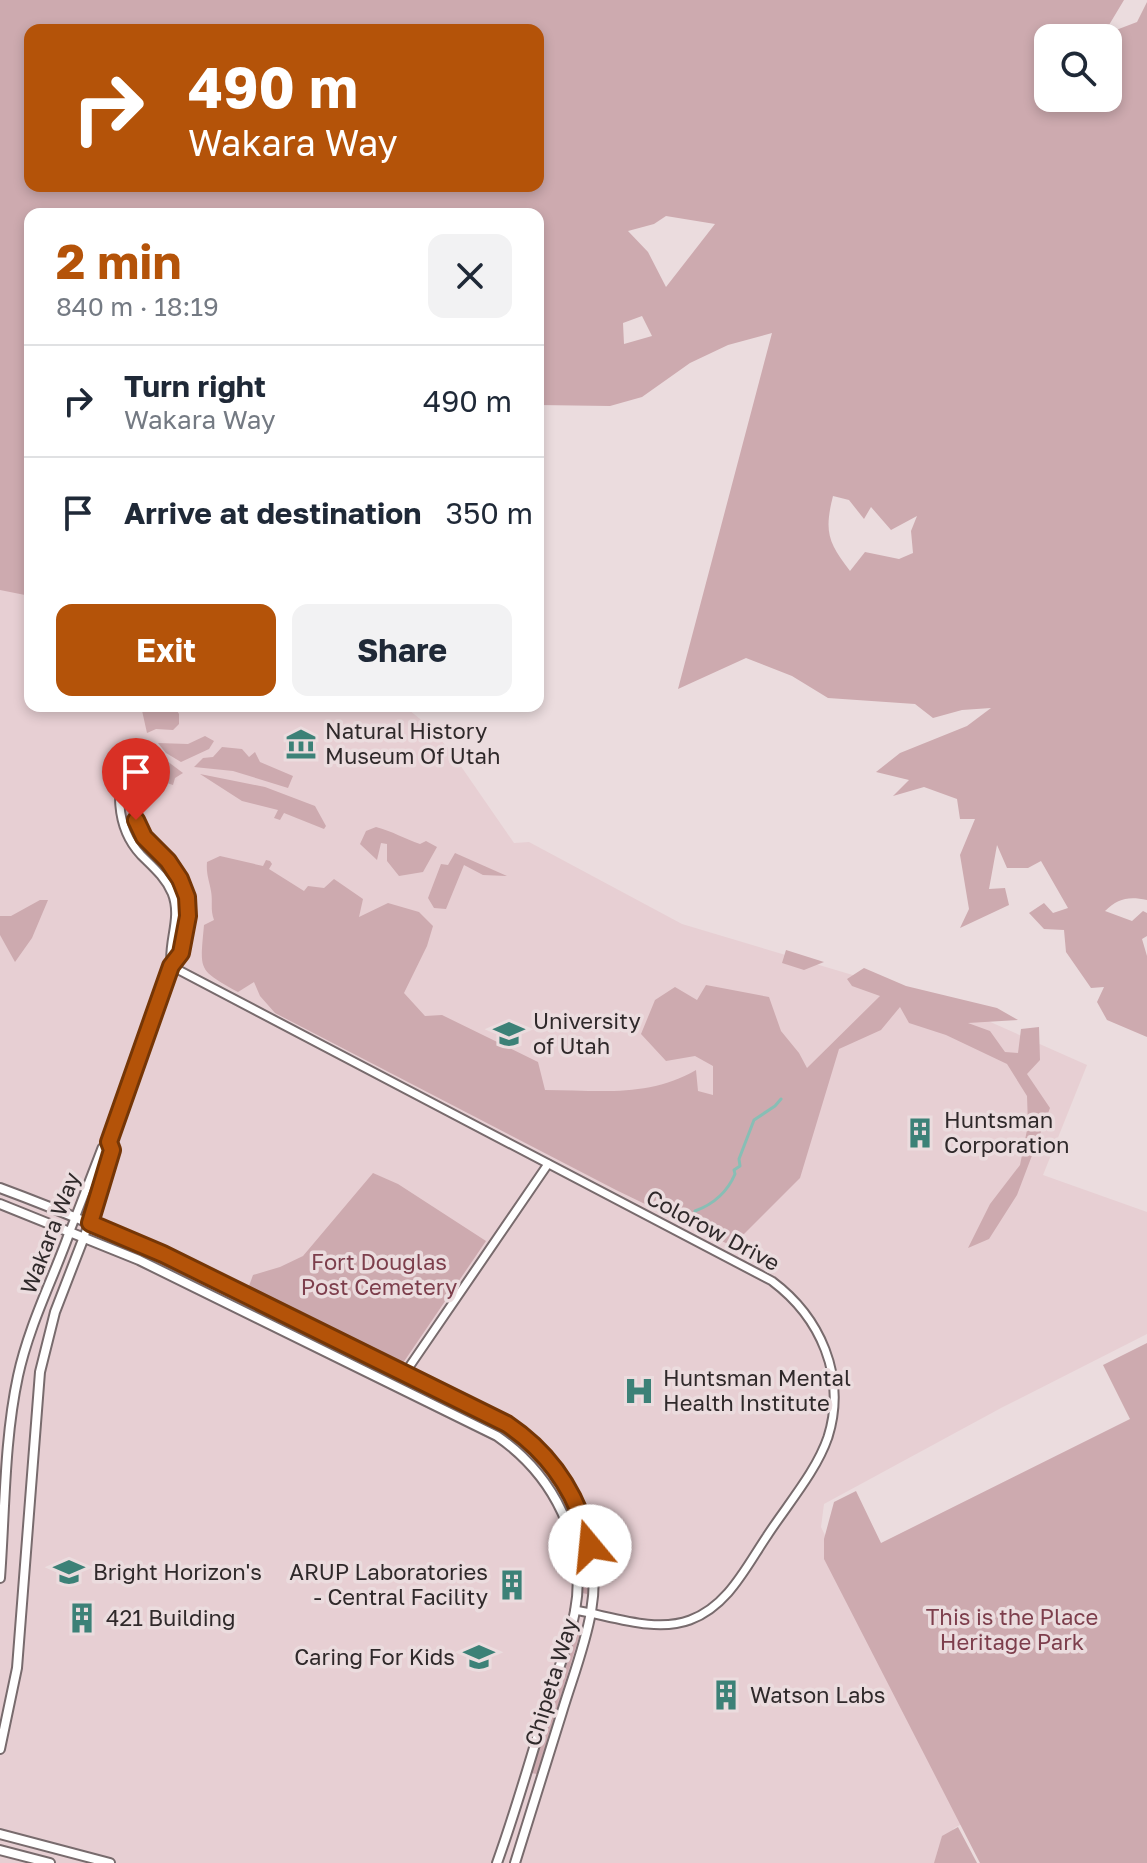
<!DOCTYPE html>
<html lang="en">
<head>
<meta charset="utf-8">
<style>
  body { margin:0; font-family:"Golos Text",sans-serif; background:#f2f2f3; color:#1f2937; height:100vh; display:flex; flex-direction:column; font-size:30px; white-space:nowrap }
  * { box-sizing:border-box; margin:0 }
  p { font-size:26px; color:#747a83 }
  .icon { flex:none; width:44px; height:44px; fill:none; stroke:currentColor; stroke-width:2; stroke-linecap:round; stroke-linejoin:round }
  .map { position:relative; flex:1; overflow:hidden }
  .drawer { position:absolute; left:24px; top:208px; width:520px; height:504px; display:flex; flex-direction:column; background:#fff; border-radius:16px; box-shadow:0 4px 12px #0003 }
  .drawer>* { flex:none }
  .banner { position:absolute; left:24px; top:24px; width:520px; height:168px; border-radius:16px; box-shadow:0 4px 12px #0003; background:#b45309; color:#fff; overflow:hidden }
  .buttons { position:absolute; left:1034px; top:24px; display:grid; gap:16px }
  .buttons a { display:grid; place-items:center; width:88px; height:88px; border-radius:16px; background:#fff; box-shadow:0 4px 12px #0003; font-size:40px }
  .pin { position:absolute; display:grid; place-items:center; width:68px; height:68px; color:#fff; margin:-82px -34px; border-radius:50% 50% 50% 0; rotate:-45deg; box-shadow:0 0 8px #0007 }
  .pin .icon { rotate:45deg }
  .me { position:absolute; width:88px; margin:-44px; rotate:343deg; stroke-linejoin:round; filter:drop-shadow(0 0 6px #0008) }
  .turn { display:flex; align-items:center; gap:28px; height:168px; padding:0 32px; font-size:36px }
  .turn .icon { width:104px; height:104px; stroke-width:2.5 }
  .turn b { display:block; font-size:56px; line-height:68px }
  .round { display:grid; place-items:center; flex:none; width:84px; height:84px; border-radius:16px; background:#f2f2f3 }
  .overview { display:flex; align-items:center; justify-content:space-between; height:136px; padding:0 32px }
  h1 { font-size:48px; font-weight:700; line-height:60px; color:#b45309 }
  .primary-button { display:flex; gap:16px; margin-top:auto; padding:16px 32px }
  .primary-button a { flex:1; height:92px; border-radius:16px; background:#b45309; color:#fff; font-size:32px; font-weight:700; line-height:92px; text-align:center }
  .primary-button a+a { background:#f2f2f3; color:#1f2937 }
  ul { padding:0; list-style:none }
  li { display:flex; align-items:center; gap:24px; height:112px; padding:0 32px; border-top:2px solid #e0e1e3 }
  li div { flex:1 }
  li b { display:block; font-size:30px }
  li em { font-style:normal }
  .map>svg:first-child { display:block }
</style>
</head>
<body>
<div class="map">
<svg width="1147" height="1863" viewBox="0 0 1147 1863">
  <rect width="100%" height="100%" fill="#ebdcde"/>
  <path fill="#e7cfd3" d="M 30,241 L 30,706 L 404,706 L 425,723 L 449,749 L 514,843 L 529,842 L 682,924 L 950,1004 L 1087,1065 L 1043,1175 L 1147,1212 L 1147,1334 L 1001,1408 L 824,1504 L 821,1527 L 963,1823 L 953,1829 L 970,1863 L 0,1863 L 0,244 Z"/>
  <g fill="#cdaaaf" fill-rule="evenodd">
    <path d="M 0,0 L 1124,0 L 1103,35 L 1137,22 L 1147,2 L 1147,900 C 1129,896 1118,898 1105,911 L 1132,921 L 1143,911 L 1147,913 L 1147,936 L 1142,939 L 1147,956 L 1147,1037 L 1107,1020 L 1097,1002 L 1104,987 L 1091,988 L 1066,952 L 1064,930 L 1044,929 L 1029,913 L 1044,903 L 1053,913 L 1068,908 L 1041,861 L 1028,868 L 1007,868 L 997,845 L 989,889 L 1005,888 L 1009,905 L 960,928 L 969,909 L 960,855 L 975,819 L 960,819 L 957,799 L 924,787 L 893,796 L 909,780 L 876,772 L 900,753 L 967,726 L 991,708 L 962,710 L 933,718 L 915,704 L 828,698 L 792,676 L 746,658 L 678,689 L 772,333 L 728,345 L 690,363 L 642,397 L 610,406 L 538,405 L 538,214 L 30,214 L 30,596 L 0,590 ZM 538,30 L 538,186 L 30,186 L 30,30 ZM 1108,38 L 1108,98 L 1048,98 L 1048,38 ZM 666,216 L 715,224 L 666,287 L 648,252 L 628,231 L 654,224 ZM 642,316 L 652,336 L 624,344 L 623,323 ZM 833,496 L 849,500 L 864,519 L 871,507 L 891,530 L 917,516 L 911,531 L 913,553 L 899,559 L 865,552 L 850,571 C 828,542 824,532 833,496 Z"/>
    <path d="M 141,706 L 174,706 L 179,714 L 179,724 L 173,730 L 156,729 L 147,733 Z"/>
    <path d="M 205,736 L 214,741 L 209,749 L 181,762 L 166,753 L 158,743 L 188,744 Z"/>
    <path d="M 222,747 L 242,749 L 249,757 L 255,752 L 260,762 L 293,776 L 288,788 L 233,771 L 194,767 L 203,758 L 213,757 Z"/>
    <path d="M 151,749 L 183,773 L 175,778 L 173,785 L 145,776 L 143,764 Z"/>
    <path d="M 200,774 L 265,787 L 315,806 L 326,826 L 324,829 L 284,813 L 280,820 L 274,818 L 278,810 L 242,801 Z"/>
    <path d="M 126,786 C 130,805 128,822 139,840 C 146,852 160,860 169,871 C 185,893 192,932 175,953 L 172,951 L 178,928 L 178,911 L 164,874 L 137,847 L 128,832 L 122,807 L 123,787 Z"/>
    <path d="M 376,827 C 392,831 405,839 420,844 L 426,841 L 437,847 L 423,872 L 399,876 L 387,861 L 387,844 L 381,843 L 377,860 L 360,844 L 366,831 Z"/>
    <path d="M 455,853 L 507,876 L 483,875 L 464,865 L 446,909 L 434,908 L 428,898 L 441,864 L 448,865 Z"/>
    <path d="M 220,856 L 263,866 L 266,860 L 270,861 L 272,864 L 269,869 L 304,891 L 308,886 L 324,888 L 334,879 L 363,899 L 359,917 L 388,903 L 419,912 L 433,926 L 427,946 L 404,993 L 425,1016 L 442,1015 L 538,1062 L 545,1090 C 599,1090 648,1098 696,1070 L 698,1091 L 713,1095 L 713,1066 L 695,1056 L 666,1061 L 641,1034 L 655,1000 L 675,987 L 697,1000 L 706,985 L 769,997 L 781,1031 L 799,1053 L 807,1068 L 880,996 L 852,986 L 847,979 L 864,968 L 906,986 L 997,1008 L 1018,1020 L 968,1023 L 990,1031 L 1005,1052 L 1018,1053 L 1021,1029 L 1039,1027 L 1040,1060 L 1027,1074 L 1050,1108 L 1017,1195 L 989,1239 L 968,1248 L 990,1204 L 1020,1165 L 1028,1125 L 1027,1096 L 1007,1064 L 946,1035 L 909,1023 L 900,1007 L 881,1030 L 839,1049 L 800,1178 L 732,1246 L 616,1190 L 275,1013 L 260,996 L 254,982 L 238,992 C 197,969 200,971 204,925 L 214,920 C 210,909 213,902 211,891 C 209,880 206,874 207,862 Z"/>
    <path d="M 40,900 L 48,900 L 32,938 L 15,962 L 0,935 L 0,916 L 11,916 Z"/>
    <path d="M 786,950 L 824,962 L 804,970 L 782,963 Z"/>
    <path d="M 373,1173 L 398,1184 L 486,1241 L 403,1363 L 262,1297 L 251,1291 L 249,1286 L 253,1275 L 280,1267 L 303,1256 Z"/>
    <path d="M 115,1239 L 220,1287 L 222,1291 L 219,1293 L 114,1244 L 112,1241 Z"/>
    <path d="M 249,1303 L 389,1371 L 389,1375 L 386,1376 L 248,1309 L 247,1305 Z"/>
    <path d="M 1147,1343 L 1147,1863 L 980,1863 L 824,1559 L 824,1539 L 834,1502 L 856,1491 L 881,1543 L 1130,1419 L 1103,1365 Z"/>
    <path d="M 422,1388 C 494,1421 564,1454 583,1539 C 587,1557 590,1576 587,1594 L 582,1593 C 586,1532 557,1467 504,1435 C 477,1419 448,1407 421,1393 L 419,1390 Z"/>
    <path d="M 577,1628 L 581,1630 L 580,1634 L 537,1774 L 531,1773 Z"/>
    <path d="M 958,1827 L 977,1863 L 934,1863 L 942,1836 Z"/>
  </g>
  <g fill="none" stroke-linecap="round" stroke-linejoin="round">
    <path stroke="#88beb5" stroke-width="3" d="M 695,1211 C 714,1204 727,1193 735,1174 L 734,1170 L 740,1166 L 739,1159 L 754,1120 L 775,1106 L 781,1099"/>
    <g stroke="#786b6d" stroke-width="11">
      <g id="minor">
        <path d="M 171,966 L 772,1281 C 820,1317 847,1376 828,1437 C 816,1472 787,1505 767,1536 C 746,1567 728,1606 690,1620 C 655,1633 611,1616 575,1610"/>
        <path d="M 70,1231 L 102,1148 L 109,1142 L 171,966 L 181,953 L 188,916 L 187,897 L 180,879 L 168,861 L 144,837 L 136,820 L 132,793 L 136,751 L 132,745 L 125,750 C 118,787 113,825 141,855 C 153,867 165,877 172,893 C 182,918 168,940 171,966"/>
        <path d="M 84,1237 L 112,1150 L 109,1142"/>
        <path d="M 405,1373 L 548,1164"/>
      </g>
    </g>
    <g stroke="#786b6d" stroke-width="12">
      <g id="tertiary">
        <path d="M 0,1188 C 165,1249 322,1331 480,1409 C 557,1448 606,1524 591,1612 C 585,1646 572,1679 562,1712 C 546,1762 531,1813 515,1863"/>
        <path d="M 0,1204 L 139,1260 L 497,1436 C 553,1475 588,1541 575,1611 C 569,1644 555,1678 545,1711 C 530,1761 515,1813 497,1863"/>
        <path d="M 0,1578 C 5,1511 4,1441 18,1376 C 29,1325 53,1279 70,1231"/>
        <path d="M 0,1749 L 17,1668 L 40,1372 L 55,1312 L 84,1237"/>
        <path d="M 0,1834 L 110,1863"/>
        <path d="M 0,1850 L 50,1863"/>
      </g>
    </g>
    <use href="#minor" stroke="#fff" stroke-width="7"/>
    <use href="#tertiary" stroke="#fff" stroke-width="8"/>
  </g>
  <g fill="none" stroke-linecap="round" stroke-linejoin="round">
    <g stroke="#753606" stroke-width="20">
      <path id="route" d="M 136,820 L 144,837 L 168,861 L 180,879 L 187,897 L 188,916 L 181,953 L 171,966 L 109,1142 L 112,1150 L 90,1223 L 163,1254 L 507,1424 C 550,1453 578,1494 590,1546"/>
    </g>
    <use href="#route" stroke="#b45309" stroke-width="14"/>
  </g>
  <defs>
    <g id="museum-bare" transform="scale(2.4)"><path d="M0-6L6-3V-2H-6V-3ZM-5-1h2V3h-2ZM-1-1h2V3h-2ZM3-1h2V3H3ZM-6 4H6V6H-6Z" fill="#3c8177" stroke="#ebdcde" stroke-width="2.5" paint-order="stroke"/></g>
    <g id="university-bare" transform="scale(2.4)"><path d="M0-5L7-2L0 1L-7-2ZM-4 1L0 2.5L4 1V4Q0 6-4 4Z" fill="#3c8177" stroke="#ebdcde" stroke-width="2.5" paint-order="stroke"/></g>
    <g id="building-bare" transform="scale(2.4)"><path d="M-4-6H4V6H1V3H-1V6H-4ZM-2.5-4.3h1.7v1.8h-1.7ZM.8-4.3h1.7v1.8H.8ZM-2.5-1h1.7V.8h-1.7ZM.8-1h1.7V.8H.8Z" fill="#3c8177" stroke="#ebdcde" stroke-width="2.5" paint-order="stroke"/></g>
    <g id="hospital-bare" transform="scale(2.4)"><path d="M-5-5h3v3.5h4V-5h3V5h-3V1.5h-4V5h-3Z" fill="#3c8177" stroke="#ebdcde" stroke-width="2.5" paint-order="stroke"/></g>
    <g id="school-bare" transform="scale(2.4)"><path d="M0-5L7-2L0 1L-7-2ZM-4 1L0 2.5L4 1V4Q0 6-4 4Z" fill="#3c8177" stroke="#ebdcde" stroke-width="2.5" paint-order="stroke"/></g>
  </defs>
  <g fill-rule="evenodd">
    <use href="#museum-bare" x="301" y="744"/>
    <use href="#university-bare" x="509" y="1034"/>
    <use href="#building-bare" x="920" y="1133"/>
    <use href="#hospital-bare" x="639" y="1391"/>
    <use href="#school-bare" x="69" y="1572"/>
    <use href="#building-bare" x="512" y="1585"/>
    <use href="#building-bare" x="82" y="1618"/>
    <use href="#school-bare" x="479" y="1657"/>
    <use href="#building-bare" x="726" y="1695"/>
  </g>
  <g text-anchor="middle" stroke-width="7" stroke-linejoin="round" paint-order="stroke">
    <g font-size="22" fill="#2f292a" stroke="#ebdcde" text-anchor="start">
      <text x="325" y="739">Natural History<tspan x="325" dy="25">Museum Of Utah</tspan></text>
      <text x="533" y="1029">University<tspan x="533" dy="25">of Utah</tspan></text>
      <text x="944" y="1128">Huntsman<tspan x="944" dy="25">Corporation</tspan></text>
      <text x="663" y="1386">Huntsman Mental<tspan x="663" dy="25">Health Institute</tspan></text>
      <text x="93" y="1580">Bright Horizon's</text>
      <text x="488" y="1580" text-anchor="end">ARUP Laboratories<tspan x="488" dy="25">- Central Facility</tspan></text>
      <text x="106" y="1626">421 Building</text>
      <text x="455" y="1665" text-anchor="end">Caring For Kids</text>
      <text x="750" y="1703">Watson Labs</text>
    </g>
    <g font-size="22" fill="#2f292a" stroke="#ebdcde">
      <text transform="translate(713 1230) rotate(28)" y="8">Colorow Drive</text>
      <text transform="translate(50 1233) rotate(-69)" y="8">Wakara Way</text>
      <text transform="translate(551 1682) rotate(-73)" y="8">Chipeta Way</text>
    </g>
    <g font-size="22" fill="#7d3e4c" stroke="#ebdcde">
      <text x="379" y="1270">Fort Douglas<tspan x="379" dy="25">Post Cemetery</tspan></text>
      <text x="1012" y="1625">This is the Place<tspan x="1012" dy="25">Heritage Park</tspan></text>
    </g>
  </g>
</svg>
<div class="buttons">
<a><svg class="icon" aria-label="search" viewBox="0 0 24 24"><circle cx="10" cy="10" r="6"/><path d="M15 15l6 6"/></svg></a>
</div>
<div class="pin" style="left:136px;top:820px;background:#d93025"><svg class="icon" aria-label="arrive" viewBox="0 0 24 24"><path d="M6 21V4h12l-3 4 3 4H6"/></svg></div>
<svg class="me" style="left:590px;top:1546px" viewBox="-20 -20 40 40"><circle r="19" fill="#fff"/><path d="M0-13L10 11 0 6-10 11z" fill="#b45309"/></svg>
<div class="banner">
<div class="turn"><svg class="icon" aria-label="right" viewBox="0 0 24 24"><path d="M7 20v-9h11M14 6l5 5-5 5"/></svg><div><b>490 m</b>Wakara Way</div></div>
</div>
<section class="drawer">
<div class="overview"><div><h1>2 min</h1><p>840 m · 18:19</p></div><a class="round"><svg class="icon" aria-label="close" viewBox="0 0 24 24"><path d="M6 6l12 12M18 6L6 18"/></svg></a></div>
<ul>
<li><svg class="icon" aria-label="right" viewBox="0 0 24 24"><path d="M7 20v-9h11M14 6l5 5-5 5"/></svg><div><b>Turn right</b><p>Wakara Way</p></div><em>490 m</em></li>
<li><svg class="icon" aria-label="arrive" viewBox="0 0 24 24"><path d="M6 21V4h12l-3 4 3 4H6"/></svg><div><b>Arrive at destination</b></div><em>350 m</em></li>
</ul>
<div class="primary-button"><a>Exit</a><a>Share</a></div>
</section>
</div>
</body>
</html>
